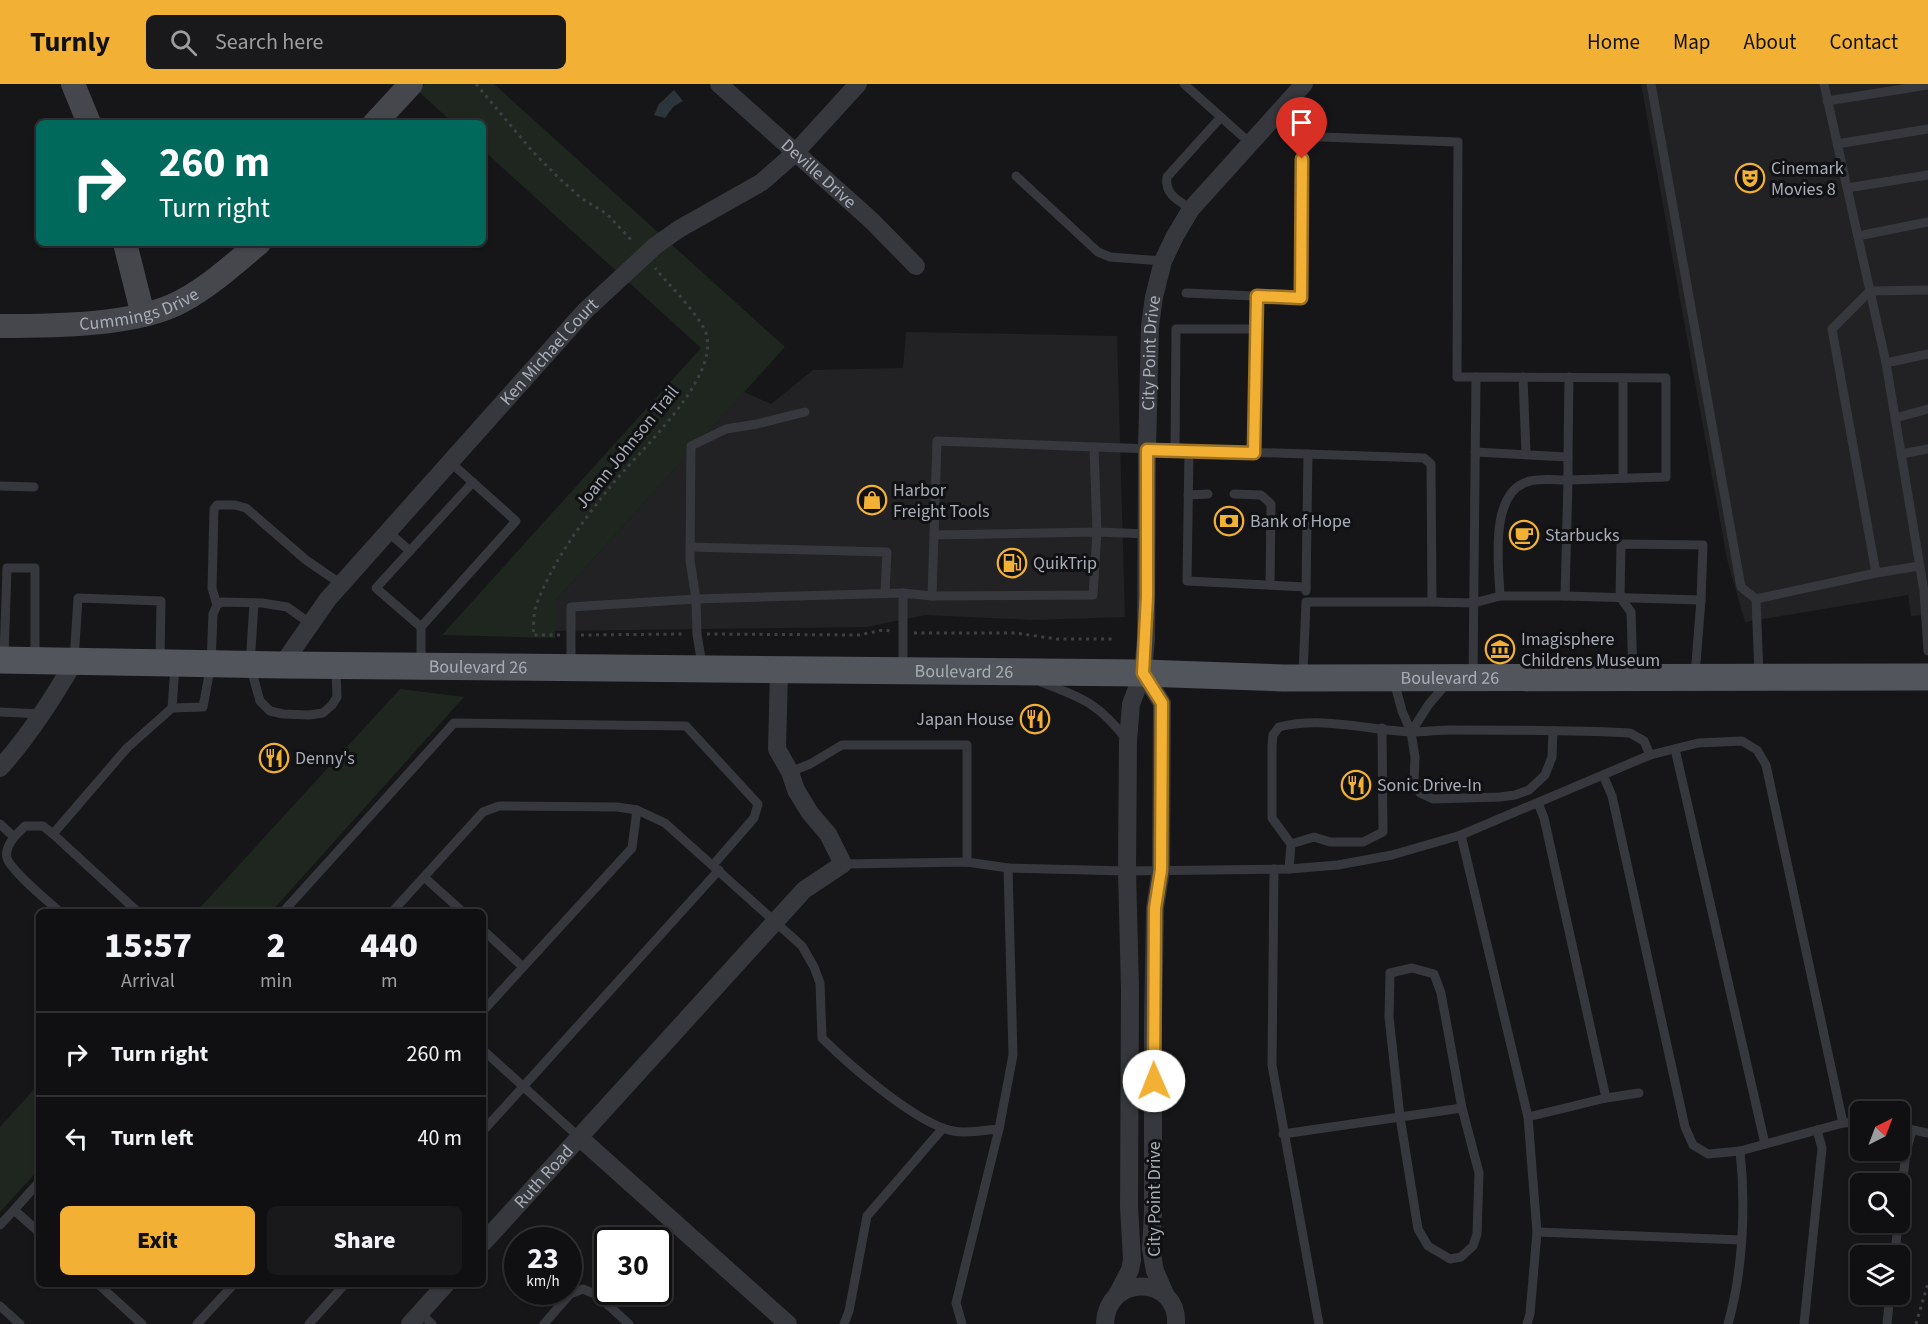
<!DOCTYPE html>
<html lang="en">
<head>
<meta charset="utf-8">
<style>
  body { margin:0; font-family:"Source Sans 3",sans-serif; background:#19191b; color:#f1f3f6; height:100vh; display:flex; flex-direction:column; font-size:22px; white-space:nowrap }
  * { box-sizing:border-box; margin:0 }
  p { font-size:20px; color:#9c9d9f }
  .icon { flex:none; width:33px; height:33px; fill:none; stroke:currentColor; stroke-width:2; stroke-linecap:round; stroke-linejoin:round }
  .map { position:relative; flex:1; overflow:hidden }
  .details { position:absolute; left:36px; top:825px; width:450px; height:378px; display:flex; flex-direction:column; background:#101012; border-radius:9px; box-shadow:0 2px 4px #0004,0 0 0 2px #303032 }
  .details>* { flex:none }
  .top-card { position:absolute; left:36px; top:36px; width:450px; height:126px; border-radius:9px; box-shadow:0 2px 4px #0004,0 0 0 2px #303032; background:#00695c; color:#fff; overflow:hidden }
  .needle { width:39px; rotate:42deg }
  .fabs { position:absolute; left:1850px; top:1017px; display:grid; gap:12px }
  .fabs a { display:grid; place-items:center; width:60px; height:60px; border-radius:9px; background:#101012; box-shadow:0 2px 4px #0004,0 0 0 2px #303032; font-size:30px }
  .speed { position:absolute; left:504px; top:1143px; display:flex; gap:12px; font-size:30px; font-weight:700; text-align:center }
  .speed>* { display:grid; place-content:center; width:78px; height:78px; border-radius:50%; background:#101012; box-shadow:0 2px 4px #0004,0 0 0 2px #303032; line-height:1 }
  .speed small { font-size:15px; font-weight:400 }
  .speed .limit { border:3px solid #111; border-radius:9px; background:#fff; color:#111 }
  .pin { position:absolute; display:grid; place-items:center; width:51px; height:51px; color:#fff; margin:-62px -26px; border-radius:50% 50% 50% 0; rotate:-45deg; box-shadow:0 0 6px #0007 }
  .pin .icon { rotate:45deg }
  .me { position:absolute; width:66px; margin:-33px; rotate:359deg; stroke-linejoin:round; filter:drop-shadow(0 0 4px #0008) }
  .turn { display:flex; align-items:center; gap:21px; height:126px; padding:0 24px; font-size:27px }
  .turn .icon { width:78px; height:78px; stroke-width:2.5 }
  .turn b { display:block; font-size:42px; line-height:51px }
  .eta { display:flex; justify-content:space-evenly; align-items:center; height:102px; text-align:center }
  .eta b { font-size:36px; font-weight:800; line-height:42px }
  .primary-button { display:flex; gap:12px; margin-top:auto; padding:12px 24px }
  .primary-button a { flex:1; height:69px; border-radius:9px; background:#f2b134; color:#111; font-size:24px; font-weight:800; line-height:69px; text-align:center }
  .primary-button a+a { background:#19191b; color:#f1f3f6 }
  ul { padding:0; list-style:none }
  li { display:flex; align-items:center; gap:18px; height:84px; padding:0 24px; border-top:2px solid #303032 }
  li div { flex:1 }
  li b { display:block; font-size:22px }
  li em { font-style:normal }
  header { display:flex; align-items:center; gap:36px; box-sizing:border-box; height:84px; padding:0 30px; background:#f2b134; color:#111 }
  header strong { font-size:28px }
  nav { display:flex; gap:33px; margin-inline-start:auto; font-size:21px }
  .search { width:420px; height:54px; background:#19191b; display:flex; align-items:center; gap:15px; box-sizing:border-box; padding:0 21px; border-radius:9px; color:#9c9d9f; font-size:22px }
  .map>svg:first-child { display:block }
</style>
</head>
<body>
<header>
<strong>Turnly</strong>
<div class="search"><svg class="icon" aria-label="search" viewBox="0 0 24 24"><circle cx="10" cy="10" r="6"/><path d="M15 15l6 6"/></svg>Search here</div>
<nav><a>Home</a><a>Map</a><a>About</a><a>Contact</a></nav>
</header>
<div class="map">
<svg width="1928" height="1240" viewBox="0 0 1928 1240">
  <rect width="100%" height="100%" fill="#161618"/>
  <g fill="#222225">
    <path d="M 1641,0 L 1928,0 L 1928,531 L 1911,532 L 1908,511 L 1745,538 L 1727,475 Z"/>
    <path d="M 906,248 L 1117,252 L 1125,533 L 1032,536 L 925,531 L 867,543 L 555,547 L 555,517 L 744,308 L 771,320 L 813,286 L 903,284 Z"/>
  </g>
  <g fill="#1e261f">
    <path d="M 425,0 L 494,0 L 785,263 L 555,517 L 555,554 L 442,551 L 701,264 L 483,66 L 483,39 L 453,39 L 418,7 Z"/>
    <path d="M 400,605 L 464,613 L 271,828 L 196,828 Z"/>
    <path d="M 39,1000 L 39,1085 L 0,1128 L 0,1043 Z"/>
  </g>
  <path fill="#2c353c" d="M 674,6 L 683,17 L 673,23 L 665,34 L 654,31 L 659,20 Z"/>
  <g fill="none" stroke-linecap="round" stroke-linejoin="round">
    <g stroke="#3d3f44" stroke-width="3" stroke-dasharray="3 4.5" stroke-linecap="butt">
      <path d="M 476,0 L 533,68 L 560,95 L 581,114 L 607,130 L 633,158"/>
      <path d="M 914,549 L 1015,549 L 1057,555 L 1115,555"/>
      <path d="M 707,550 L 859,551 L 883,546 L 892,547"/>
      <path d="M 560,551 L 533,551 C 534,541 533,528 537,519 C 553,477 582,438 610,403 C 637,369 716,299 707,253 C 704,235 667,199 655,184"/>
      <path d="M 581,551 L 686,550"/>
      <path d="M 1916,1240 L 1928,1199"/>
    </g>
    <g stroke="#37383d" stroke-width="9">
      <path d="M 1184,0 L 1250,59"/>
      <path d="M 1651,0 L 1741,503 L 1756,515"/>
      <path d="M 1824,0 L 1886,279 L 1924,507 L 1928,567"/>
      <path d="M 1827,17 L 1928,1"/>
      <path d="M 1271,35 L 1295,52 L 1458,58 L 1457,293 L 1476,293"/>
      <path d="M 1837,60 L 1928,45"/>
      <path d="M 1016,92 L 1098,168 L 1110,173 L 1163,177"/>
      <path d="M 1847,104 L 1928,91"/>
      <path d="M 1191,125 C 1179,117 1164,110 1167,93 L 1221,33"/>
      <path d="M 1858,152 L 1928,138"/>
      <path d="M 1186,209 L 1301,214 L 1302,52"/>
      <path d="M 1886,279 L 1928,270"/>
      <path d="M 1523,293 L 1526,370"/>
      <path d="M 1623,294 L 1623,394"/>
      <path d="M 1895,334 L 1928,325"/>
      <path d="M 1094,363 L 1424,374 L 1431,380 L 1432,518 L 1306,518 L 1303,590"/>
      <path d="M 1175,367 L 1176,245 L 1257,245"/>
      <path d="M 1189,368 L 1187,497 L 1306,503"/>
      <path d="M 1475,368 L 1568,373 L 1568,396 C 1556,396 1541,394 1530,397 C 1488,407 1499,482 1500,512"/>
      <path d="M 1254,369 L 1257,212"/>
      <path d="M 1901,370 L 1928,365"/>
      <path d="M 1568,373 L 1569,293"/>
      <path d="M 450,378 L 516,437 L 421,543 L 376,504 L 473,398"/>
      <path d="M 0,402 L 34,403"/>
      <path d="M 1234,410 L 1261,411 L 1271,420 L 1270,501"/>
      <path d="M 1188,411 L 1208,410"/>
      <path d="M 388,448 L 410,467"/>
      <path d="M 690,463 L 887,468 L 885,509"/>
      <path d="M 1919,482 L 1876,489 L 1832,245 L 1870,207 L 1928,206"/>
      <path d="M 1306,507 L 1308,370"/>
      <path d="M 932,512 L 937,357 L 1094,363 L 1097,448 L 934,451"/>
      <path d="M 1565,512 L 1701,516"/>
      <path d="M 1432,518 L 1474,519 L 1500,512 L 1565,512 L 1568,396 L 1666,393 L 1666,294 L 1476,293 C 1475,393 1474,492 1473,592"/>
      <path d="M 254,519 L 250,581 L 260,617 L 270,627 L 283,630 L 309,631 L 323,629 L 332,621 L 337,613 L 336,585"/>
      <path d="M 217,521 L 212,504 L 214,425 L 217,421 L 235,421 L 246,424 L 306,476 L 341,500"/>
      <path d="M 421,543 L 421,580"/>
      <path d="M 4,573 L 7,484 L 35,484 L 35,575"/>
      <path d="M 74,576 L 78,514 L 161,517 L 160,577"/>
      <path d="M 702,581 L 697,550 L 696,515 L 903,509"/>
      <path d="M 571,582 L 571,523 L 696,515 L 690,476 L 691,362 L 726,345 L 757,340 L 805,328"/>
      <path d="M 903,585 L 903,509 L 932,512 L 1093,511 L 1097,448 L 1148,450"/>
      <path d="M 1633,591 L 1631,528 L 1620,513 L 1621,460 L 1703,461 L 1701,516 L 1695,591"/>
      <path d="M 1759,591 L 1756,515 L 1876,489"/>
      <path d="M 1394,597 L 1402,627 L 1411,648 L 1429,620 L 1447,599"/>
      <path d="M 1041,598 C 1083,614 1098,619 1127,656"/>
      <path d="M 172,624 L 203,623 L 211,580 L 213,530 L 217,521 L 222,518 L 262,519 L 287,523 L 311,540"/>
      <path d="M 0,628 L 43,630"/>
      <path d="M 1411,648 L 1415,673 L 1414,699 L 1420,709 L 1433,715 L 1500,713 L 1515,711 L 1529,706 L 1545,691 L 1552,673 L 1553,647"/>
      <path d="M 1675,665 L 1765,1060"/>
      <path d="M 790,688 L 810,680 L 842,661 L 967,661 L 967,778"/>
      <path d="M 1603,691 L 1612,712 L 1685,1043 L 1693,1061 L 1708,1070 L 1740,1067 L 1843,1039"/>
      <path d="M 0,740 L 14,753 L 25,742 L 43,742 L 53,750 L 127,664 L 172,624 L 175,582"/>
      <path d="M 53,750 L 138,828"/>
      <path d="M 1461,751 L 1528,1033 L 1537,1148 L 1530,1230 L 1527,1240"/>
      <path d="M 14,753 C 10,759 5,766 7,774 C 11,787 49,818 60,828"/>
      <path d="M 1291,760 L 1314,753 L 1330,758 L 1363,758 L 1383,748 L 1382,644"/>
      <path d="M 843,780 L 967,778 L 1008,784 L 1127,787 L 1289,785 L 1338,781 L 1392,771 L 1461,751 L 1650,671 L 1698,659 L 1742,657 L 1757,666 L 1766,681 L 1843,1039 L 1860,1038"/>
      <path d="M 1274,785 L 1272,981 L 1319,1240"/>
      <path d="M 1289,785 L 1291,760 L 1272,734 L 1272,662 L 1273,651 L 1279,643 C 1323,632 1367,646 1411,648 C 1424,648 1438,646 1452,646 C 1511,646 1571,646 1630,649 L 1644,657 L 1650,671"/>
      <path d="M 424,793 L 463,828"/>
      <path d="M 283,828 L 454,639 L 686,642 L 758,720 L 754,734 L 713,781"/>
      <path d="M 392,828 L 483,728 L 499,722 L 617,723 L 637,726 L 665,739 L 802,862 L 814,883 L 820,899 L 822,954 C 849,981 917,1040 953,1047 C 967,1050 985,1046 999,1045"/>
      <path d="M 483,846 L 523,883"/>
      <path d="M 483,927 L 632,764 L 637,726"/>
      <path d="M 483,966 L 579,1053"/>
      <path d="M 1606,1014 L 1639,1009"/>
      <path d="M 1528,1033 L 1606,1014 L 1544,734 L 1538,719"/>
      <path d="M 1899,1043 L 1928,1049"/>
      <path d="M 483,1047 L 719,786"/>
      <path d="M 1283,1050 L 1462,1024 L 1441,909 L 1434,890 L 1412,884 L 1390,889 L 1389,933 L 1400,1033 L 1418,1145 L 1428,1162 L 1450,1175 L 1461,1173 L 1473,1162 L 1477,1150 L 1479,1089 L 1462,1024"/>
      <path d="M 39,1098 L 14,1126 L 39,1148"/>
      <path d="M 1899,1131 L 1906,1068 L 1912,1046"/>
      <path d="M 0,1141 L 14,1126"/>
      <path d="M 1537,1148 L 1741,1156"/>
      <path d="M 1895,1172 L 1898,1138"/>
      <path d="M 98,1200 L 142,1240"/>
      <path d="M 0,1222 L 20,1240"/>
      <path d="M 420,1229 L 432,1240"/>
      <path d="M 197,1240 L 234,1200"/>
      <path d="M 309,1240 L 345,1200"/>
      <path d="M 544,1240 L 570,1210 L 583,1205 L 597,1211 L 629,1240"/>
      <path d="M 844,1240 L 849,1227 L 867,1132 L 943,1044"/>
      <path d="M 962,1240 L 956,1219 L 999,1045 L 1013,971 L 1008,784"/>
      <path d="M 1728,1240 C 1743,1188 1746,1121 1740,1067"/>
      <path d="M 1804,1240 L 1822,1064 L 1817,1046"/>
      <path d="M 1887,1240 L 1890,1210"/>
    </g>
    <g stroke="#37383d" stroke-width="18">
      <path id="s1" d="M 719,0 L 872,137 L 916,182"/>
      <path id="s2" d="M 282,581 L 328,515 L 585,227 L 655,162 L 679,145 L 762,98 L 795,69 L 858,0"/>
      <path d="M 1143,589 L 1162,619 L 1161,786 L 1155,824 L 1153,938 L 1153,1128 L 1151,1165 L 1155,1187 L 1166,1212"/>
      <path d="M 0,684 C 29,652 52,616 74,578"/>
      <path d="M 579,1053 L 788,1240"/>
      <path id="s3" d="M 483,1159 L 804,806 L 843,780 L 828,750 L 810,729 L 796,706 L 790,688 L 777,665 L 779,586"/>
      <path id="s4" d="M 1117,1211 L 1130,1186 L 1132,1176 L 1129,1122 L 1130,905 L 1127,787 L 1128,657 L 1131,620 L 1143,589 L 1146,555 L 1147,366 L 1150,242 L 1154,213 L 1163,177 L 1175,152 L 1191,125 L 1304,0"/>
      <path d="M 410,1240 L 446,1200"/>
      <path d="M 1105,1240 C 1107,1188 1179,1192 1176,1240"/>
    </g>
    <g stroke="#45474d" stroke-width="24">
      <path d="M 73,0 L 89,39"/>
      <path d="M 375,39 L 411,0"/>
      <path d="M 125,159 L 143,231"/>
      <path id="s5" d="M 0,242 C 51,242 137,242 182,217 C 210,202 234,180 259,159"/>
    </g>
    <path stroke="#53555c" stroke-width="27" id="s6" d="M 0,576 L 282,581 L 1143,589 L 1283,594 L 1928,593"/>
  </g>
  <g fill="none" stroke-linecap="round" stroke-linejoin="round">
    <g stroke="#9d7322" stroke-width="15">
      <path id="route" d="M 1154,997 L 1155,824 L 1161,786 L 1162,619 L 1143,589 L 1147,513 L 1147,366 L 1254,369 L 1257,212 L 1301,214 L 1302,75"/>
    </g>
    <use href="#route" stroke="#f2b134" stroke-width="10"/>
  </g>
  <defs>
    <g id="theatre-ring" transform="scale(1.5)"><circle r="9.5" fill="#111113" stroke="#f2b134" stroke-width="1.5"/><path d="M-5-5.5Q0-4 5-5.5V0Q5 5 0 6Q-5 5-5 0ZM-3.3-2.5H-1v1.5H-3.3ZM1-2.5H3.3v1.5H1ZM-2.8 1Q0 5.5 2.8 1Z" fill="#f2b134"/></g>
    <g id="shop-ring" transform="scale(1.5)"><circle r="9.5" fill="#111113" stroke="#f2b134" stroke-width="1.5"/><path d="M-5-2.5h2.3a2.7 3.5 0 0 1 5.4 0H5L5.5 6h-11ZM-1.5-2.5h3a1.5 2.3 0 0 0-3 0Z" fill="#f2b134"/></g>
    <g id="bank-ring" transform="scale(1.5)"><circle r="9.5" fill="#111113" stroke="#f2b134" stroke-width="1.5"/><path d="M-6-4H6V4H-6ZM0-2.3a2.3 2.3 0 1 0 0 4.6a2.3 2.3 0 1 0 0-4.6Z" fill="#f2b134"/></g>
    <g id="cafe-ring" transform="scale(1.5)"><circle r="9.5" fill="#111113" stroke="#f2b134" stroke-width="1.5"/><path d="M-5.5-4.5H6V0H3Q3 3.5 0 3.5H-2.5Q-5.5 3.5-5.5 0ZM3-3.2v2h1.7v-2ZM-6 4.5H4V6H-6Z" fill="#f2b134"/></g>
    <g id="fuel-ring" transform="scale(1.5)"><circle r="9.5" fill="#111113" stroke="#f2b134" stroke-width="1.5"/><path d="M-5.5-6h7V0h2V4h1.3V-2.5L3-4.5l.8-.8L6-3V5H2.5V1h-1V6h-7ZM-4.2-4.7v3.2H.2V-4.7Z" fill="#f2b134"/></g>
    <g id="museum-ring" transform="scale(1.5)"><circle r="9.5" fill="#111113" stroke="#f2b134" stroke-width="1.5"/><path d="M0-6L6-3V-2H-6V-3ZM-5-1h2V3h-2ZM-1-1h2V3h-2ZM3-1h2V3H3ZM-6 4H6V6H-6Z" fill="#f2b134"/></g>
    <g id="restaurant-ring" transform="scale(1.5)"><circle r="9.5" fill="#111113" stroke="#f2b134" stroke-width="1.5"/><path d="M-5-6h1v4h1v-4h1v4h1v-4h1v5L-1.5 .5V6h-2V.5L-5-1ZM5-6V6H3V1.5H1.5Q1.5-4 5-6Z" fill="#f2b134"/></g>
  </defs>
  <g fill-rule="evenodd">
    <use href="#theatre-ring" x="1750" y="94"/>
    <use href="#shop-ring" x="872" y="416"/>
    <use href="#bank-ring" x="1229" y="437"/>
    <use href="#cafe-ring" x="1524" y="451"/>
    <use href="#fuel-ring" x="1012" y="479"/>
    <use href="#museum-ring" x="1500" y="565"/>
    <use href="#restaurant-ring" x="1035" y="635"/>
    <use href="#restaurant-ring" x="274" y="674"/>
    <use href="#restaurant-ring" x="1356" y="701"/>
  </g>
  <g text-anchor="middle" stroke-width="6" stroke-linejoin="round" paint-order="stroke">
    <g font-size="18" fill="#a8adb8" stroke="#111113" text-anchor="start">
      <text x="1771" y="90">Cinemark<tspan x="1771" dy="21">Movies 8</tspan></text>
      <text x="893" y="412">Harbor<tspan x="893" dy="21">Freight Tools</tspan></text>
      <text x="1250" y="443">Bank of Hope</text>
      <text x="1545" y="457">Starbucks</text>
      <text x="1033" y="485">QuikTrip</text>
      <text x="1521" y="561">Imagisphere<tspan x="1521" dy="21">Childrens Museum</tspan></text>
      <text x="1014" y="641" text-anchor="end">Japan House</text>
      <text x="295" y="680">Denny's</text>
      <text x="1377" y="707">Sonic Drive-In</text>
    </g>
    <g font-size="18" fill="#a8adb8" stroke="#111113">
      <text dy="6" stroke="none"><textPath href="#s1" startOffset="134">Deville Drive</textPath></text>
      <text dy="6" stroke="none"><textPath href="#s5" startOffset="141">Cummings Drive</textPath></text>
      <text dy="6" stroke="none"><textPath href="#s2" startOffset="412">Ken Michael Court</textPath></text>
      <text dy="6" stroke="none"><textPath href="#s4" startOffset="948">City Point Drive</textPath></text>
      <text transform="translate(627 363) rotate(-51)" y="6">Joann Johnson Trail</text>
      <text dy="6" stroke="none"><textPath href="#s6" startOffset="478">Boulevard 26</textPath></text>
      <text dy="6" stroke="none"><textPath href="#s6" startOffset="964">Boulevard 26</textPath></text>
      <text dy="6" stroke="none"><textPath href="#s6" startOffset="1450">Boulevard 26</textPath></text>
      <text dy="6" stroke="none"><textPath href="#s3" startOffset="90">Ruth Road</textPath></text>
      <text transform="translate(1154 1115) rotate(-90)" y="6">City Point Drive</text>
    </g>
  </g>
</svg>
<div class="fabs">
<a><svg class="needle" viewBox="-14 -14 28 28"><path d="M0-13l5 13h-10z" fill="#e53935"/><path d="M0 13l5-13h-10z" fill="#9c9d9f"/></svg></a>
<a><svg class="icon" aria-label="search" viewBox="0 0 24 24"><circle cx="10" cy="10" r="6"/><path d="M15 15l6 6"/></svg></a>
<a><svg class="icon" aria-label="layers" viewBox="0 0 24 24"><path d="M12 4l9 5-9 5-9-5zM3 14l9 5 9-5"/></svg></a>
</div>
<div class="speed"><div>23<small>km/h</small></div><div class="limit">30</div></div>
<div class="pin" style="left:1302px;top:75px;background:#d93025"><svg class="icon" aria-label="arrive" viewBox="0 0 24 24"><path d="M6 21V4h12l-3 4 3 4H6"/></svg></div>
<svg class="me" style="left:1154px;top:997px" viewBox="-20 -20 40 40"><circle r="19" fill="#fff"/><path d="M0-13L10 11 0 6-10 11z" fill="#f2b134"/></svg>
<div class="top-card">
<div class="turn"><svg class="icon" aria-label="right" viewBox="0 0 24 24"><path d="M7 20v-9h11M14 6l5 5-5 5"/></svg><div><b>260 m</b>Turn right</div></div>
</div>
<section class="details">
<div class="eta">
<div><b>15:57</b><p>Arrival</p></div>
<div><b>2</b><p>min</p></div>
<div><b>440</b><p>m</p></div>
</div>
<ul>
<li><svg class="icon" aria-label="right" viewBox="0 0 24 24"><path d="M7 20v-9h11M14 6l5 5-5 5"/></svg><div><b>Turn right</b></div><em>260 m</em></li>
<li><svg class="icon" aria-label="left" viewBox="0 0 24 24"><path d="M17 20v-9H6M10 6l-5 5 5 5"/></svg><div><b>Turn left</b></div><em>40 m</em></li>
</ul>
<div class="primary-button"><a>Exit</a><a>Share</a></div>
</section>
</div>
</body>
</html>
